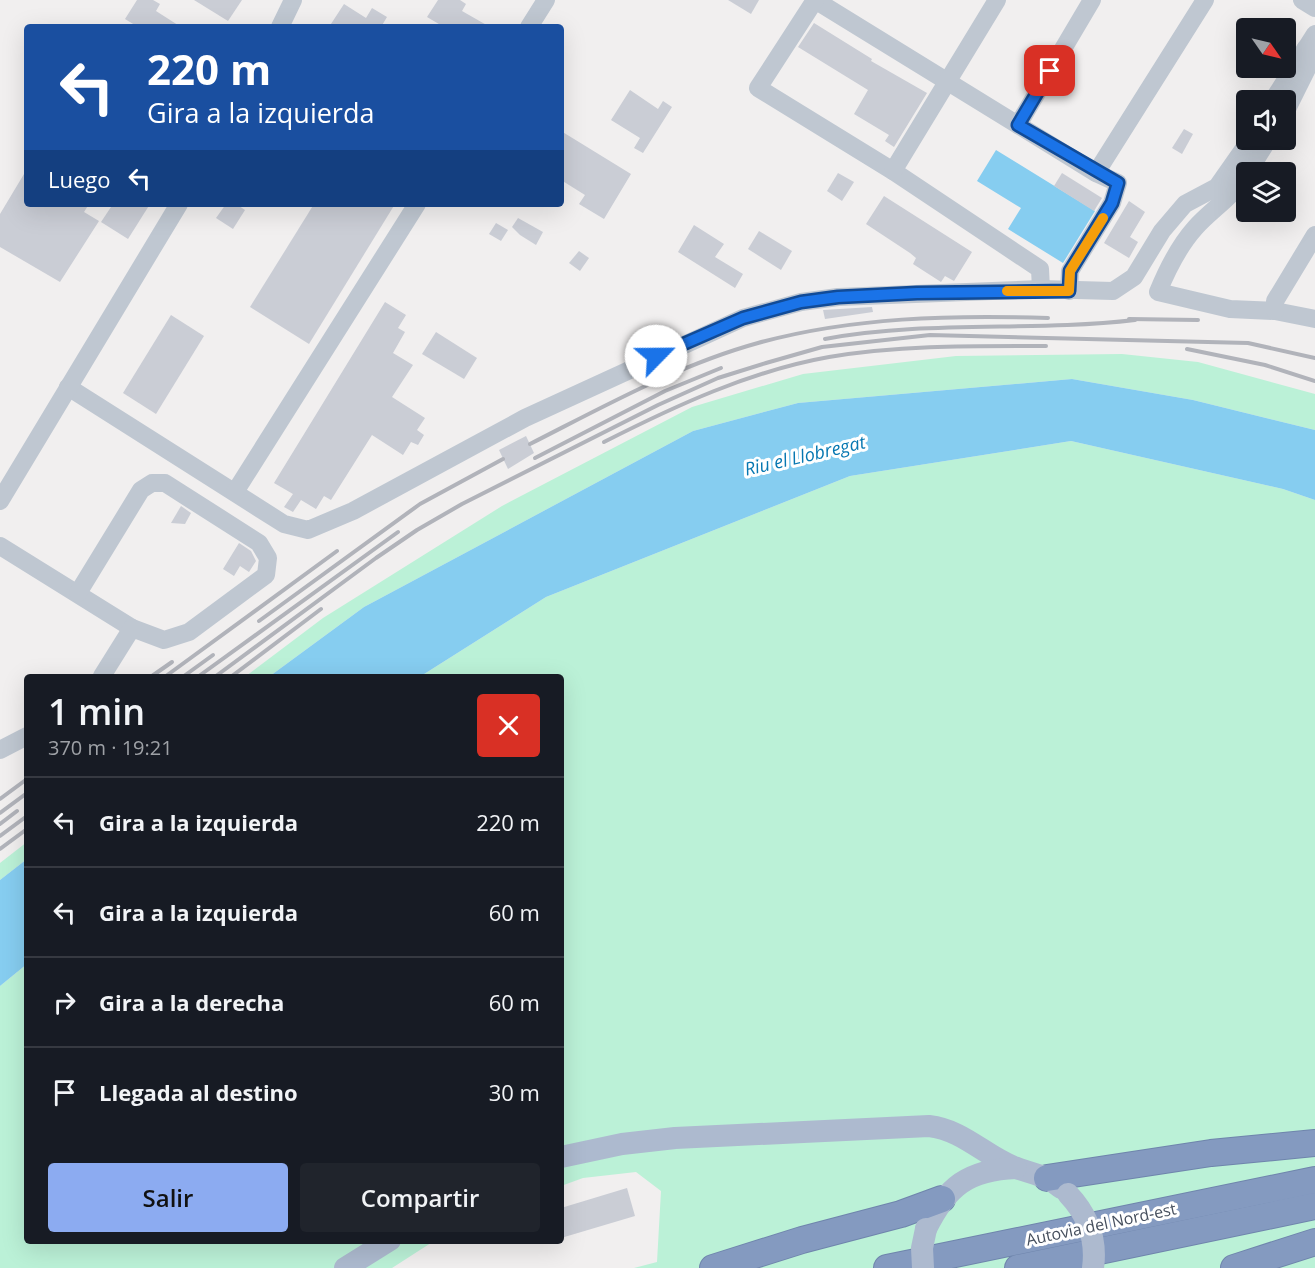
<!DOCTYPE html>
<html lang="es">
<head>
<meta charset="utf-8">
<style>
  body { margin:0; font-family:"Open Sans",sans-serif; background:#20242c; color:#f1f3f6; height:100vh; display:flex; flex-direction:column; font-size:22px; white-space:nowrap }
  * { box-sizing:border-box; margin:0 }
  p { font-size:20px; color:#9ea1a6 }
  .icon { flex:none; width:33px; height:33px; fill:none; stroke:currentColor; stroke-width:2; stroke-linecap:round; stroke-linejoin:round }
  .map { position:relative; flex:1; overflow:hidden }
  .panel { position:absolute; left:24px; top:674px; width:540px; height:570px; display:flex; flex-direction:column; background:#171b24; border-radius:6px; box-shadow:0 6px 24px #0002 }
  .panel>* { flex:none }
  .hud { position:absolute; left:24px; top:24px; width:540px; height:183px; border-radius:6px; box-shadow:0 6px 24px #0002; background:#1a4fa0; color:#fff; overflow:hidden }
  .needle { width:39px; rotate:124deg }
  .tools { position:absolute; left:1236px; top:18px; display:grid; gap:12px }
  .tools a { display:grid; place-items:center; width:60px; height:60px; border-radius:6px; background:#171b24; box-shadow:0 6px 24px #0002; font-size:30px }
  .pin { position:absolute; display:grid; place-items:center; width:51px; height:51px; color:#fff; margin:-26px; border-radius:12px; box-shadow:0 3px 9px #0006 }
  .me { position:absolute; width:66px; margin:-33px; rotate:67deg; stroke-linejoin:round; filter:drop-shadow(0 0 4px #0008) }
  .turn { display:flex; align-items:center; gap:21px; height:126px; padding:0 24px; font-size:27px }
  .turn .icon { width:78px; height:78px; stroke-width:2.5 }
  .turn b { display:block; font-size:42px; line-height:51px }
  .then { display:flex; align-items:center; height:57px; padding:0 24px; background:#0003; gap:12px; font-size:22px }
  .round { display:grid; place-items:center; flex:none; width:63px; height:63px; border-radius:6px; background:#20242c }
  .overview { display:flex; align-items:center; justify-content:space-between; height:102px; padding:0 24px }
  h1 { font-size:36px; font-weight:600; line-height:45px }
  .button { display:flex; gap:12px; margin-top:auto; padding:12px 24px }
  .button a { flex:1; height:69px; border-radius:6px; background:#8cabf1; color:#111; font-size:24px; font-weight:600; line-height:69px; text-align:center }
  .button a+a { background:#20242c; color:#f1f3f6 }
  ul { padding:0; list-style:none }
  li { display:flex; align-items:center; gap:18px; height:90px; padding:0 24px; border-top:2px solid #363941 }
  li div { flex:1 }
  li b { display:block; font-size:22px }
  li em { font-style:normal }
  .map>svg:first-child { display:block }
</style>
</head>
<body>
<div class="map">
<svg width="1315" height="1268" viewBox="0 0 1315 1268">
  <rect width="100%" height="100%" fill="#f1efef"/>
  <g fill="#bbf1d7">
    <path d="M 1122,354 L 1198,362 L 1315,394 L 1315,430 L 1193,400 L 1072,379 L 798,403 L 693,431 L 364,607 L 270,676 L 246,676 L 323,618 L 502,506 L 692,407 L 803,374 L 956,356 Z"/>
    <path d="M 1071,441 L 1283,489 L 1315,500 L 1315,1268 L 634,1268 L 657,1262 L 661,1191 L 636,1172 L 583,1178 L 561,1186 L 561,676 L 421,676 L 546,597 L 850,476 Z"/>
    <path d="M 27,842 L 27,859 L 0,880 L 0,863 Z"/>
    <path d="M 27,964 L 27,1240 L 434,1241 L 392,1268 L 0,1268 L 0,986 Z"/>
  </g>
  <g fill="#86cdf0">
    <path d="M 996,150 L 1095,211 L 1063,263 L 1008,229 L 1021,208 L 977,181 Z"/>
    <path d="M 1072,379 L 1193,400 L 1315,430 L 1315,500 L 1283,489 L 1071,441 L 850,476 L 546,597 L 421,676 L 270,676 L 364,607 L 693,431 L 798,403 Z"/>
    <path d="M 27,859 L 27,964 L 0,986 L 0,880 Z"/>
  </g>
  <g fill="#cacdd5">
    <path d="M 137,0 L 153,0 L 160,4 L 156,11 L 181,27 L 138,27 L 125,19 Z"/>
    <path d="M 194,0 L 242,0 L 228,21 Z"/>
    <path d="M 438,0 L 460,0 L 466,4 L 462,11 L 490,27 L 444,27 L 427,17 Z"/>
    <path d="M 728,0 L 759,0 L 751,14 Z"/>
    <path d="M 344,4 L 366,18 L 372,8 L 387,17 L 381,27 L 329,27 Z"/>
    <path d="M 814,23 L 872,59 L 871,61 L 927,93 L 894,147 L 885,141 L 889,135 L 854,114 L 868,90 L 798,47 Z"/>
    <path d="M 630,90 L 658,109 L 663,101 L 672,107 L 643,153 L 634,148 L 640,138 L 611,120 Z"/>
    <path d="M 1184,129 L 1193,134 L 1182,154 L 1172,148 Z"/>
    <path d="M 561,131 L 631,174 L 604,219 L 579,204 L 585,195 L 561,180 Z"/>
    <path d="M 27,169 L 27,204 L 89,204 L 84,212 L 99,221 L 60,282 L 0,247 L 0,214 Z"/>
    <path d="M 838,173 L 854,182 L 842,201 L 827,191 Z"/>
    <path d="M 1062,173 L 1102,198 L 1094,211 L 1054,186 Z"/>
    <path d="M 884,196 L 972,252 L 954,281 L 945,276 L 941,282 L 913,264 L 916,258 L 910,253 L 866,224 Z"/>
    <path d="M 1129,201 L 1145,212 L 1130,237 L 1138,242 L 1129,258 L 1104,243 Z"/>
    <path d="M 113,204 L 150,204 L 128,239 L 101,222 Z"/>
    <path d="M 226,204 L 236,204 L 245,210 L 233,229 L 216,218 Z"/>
    <path d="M 314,204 L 395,204 L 309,344 L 250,307 Z"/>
    <path d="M 518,218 L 543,232 L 536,245 L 520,235 L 512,227 Z"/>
    <path d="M 496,223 L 508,230 L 501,241 L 489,234 Z"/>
    <path d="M 694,225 L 724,244 L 715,257 L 743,274 L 735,288 L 678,252 Z"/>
    <path d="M 759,231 L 792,251 L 781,270 L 748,249 Z"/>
    <path d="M 579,251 L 589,258 L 580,271 L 569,263 Z"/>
    <path d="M 385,302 L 406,315 L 398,328 L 405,332 L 393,353 L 413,365 L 392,397 L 425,418 L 417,430 L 424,435 L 418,445 L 411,442 L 403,455 L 372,435 L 331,500 L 324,496 L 316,509 L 301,500 L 293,512 L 284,507 L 293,494 L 274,483 Z"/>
    <path d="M 872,307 L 873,312 L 825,319 L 823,310 Z"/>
    <path d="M 171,315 L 204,336 L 156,414 L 123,393 Z"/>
    <path d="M 436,332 L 477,358 L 464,379 L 422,354 Z"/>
    <path d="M 526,436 L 534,453 L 508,469 L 499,450 Z"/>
    <path d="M 181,506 L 191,513 L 185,524 L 171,523 Z"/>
    <path d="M 239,543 L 251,551 L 256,561 L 249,572 L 240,566 L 234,576 L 223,569 Z"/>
    <path d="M 627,1188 L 635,1216 L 561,1238 L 561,1208 Z"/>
  </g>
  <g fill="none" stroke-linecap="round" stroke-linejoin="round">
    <g stroke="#6f85ac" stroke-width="28">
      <g id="highway">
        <path d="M 1047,1178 L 1211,1153 L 1315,1143"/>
        <path d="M 713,1268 L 802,1240 L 901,1214 L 942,1199"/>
        <path d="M 887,1268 L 1315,1180"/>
        <path d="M 1018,1268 L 1315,1206"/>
        <path d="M 1234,1268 L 1315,1242"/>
      </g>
    </g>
    <g stroke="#bfc7d1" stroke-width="18">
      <path d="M 815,0 L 1096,173 L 1118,183 L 1112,203 L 1070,271 L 1069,291"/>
      <path d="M 815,0 L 758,88 L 893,171 L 1040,269 L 1041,289"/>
      <path d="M 1302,0 L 1315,8"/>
      <path d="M 280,27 L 293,0"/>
      <path d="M 529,27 L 546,0"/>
      <path d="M 1273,100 L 1315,34"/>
      <path d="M 1286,111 L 1310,63 L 1305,49"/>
      <path d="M 1018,125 L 1092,0"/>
      <path d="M 893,171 L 997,0"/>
      <path d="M 1248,172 L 1268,140"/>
      <path d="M 1096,173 L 1205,0"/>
      <path d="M 1246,175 C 1233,197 1212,209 1195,228 C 1178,247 1167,270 1158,292 L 1230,309 L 1275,311 L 1315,319"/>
      <path d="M 1275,311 L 1275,301 L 1315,235"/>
      <path d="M 68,387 L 284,524 L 308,530 L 353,511 L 525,418 L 743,318 L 801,302 L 838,297 L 1041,289 L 1113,291 L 1134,277 L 1162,231 L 1185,204 L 1217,187 L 1250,140"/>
      <path d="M 235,492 L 417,204"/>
      <path d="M 0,501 L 179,204"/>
      <path d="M 0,546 L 132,628"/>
      <path d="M 78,593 L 141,490 L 152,483 L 165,483 L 259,543 L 268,558 L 266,575 L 189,632 L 164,640 L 132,628 L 102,676"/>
      <path d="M 0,750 L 27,736"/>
    </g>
    <g stroke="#adbacf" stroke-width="22">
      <path d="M 561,1157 L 622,1144 L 675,1138 L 929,1126 C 963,1130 984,1155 1014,1167 C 1031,1174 1047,1175 1061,1188"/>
      <path d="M 926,1229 C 947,1186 968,1170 1016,1168"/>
      <path d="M 345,1268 L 390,1240"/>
    </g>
    <use href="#highway" stroke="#849ac0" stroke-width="26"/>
    <g stroke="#b1b3ba" stroke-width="4">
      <path d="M 1129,319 L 1198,320"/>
      <path d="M 825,339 C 928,320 1032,332 1135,320"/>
      <path d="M 1187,349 L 1265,365 L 1315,381"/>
      <path d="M 604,442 C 675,406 750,371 829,357 C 901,345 973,346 1046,346"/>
      <path d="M 530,444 C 603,407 678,365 758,343 C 853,317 950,315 1048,318"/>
      <path d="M 535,458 L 665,391 L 721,368"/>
      <path d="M 259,621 L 420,504 L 503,459"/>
      <path d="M 152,676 L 172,662"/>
      <path d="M 166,676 L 337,551"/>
      <path d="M 184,676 L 213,655"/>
      <path d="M 199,676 L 398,532"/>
      <path d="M 216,676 L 376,558 L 417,530 L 462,504 L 658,405 L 718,378 L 766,363 L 822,347 L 930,335 L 1248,343 L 1315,358"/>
      <path d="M 232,676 L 321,609"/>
      <path d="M 0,799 L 27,779"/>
      <path d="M 0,813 L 27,793"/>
      <path d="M 0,824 L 17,811"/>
      <path d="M 0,836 L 27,816"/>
      <path d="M 0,849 L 27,829"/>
    </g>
    <g stroke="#adbacf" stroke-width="22">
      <path d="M 1068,1194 C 1087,1214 1097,1239 1093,1268"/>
      <path d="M 923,1268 L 922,1248 L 926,1229"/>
    </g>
  </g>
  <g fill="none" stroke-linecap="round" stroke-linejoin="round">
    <g stroke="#114b97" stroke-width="15">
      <path id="route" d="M 656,356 L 743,318 L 801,302 L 838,297 L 917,293 L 1069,291 L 1070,271 L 1112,203 L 1118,183 L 1018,125 L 1050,71"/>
    </g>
    <use href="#route" stroke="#1a73e8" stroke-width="10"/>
    <path stroke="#f59e0b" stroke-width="10" d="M 1007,291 L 1069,291 L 1070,271 L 1103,218"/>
  </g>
  <g text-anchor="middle" stroke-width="6" stroke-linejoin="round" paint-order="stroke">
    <g font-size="16" fill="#464f5d" stroke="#fff">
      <text transform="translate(1101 1224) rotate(-12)" y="6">Autovia del Nord-est</text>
    </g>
    <g font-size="18" font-style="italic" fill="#0677b1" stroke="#fff">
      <text transform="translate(805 456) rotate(-13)" y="6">Riu el Llobregat</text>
    </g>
  </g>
</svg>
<div class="tools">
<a><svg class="needle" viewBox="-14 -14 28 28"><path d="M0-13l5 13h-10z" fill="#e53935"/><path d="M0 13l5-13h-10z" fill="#9ea1a6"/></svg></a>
<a><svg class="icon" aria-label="sound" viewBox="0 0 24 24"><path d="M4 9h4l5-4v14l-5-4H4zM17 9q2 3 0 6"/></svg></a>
<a><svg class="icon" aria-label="layers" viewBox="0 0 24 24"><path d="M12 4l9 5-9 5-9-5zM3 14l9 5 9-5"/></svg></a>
</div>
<div class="pin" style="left:1050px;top:71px;background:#d93025"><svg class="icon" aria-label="arrive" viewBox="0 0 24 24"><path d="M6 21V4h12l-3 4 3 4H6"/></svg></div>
<svg class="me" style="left:656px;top:356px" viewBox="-20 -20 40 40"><circle r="19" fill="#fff"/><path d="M0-13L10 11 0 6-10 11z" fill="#1a73e8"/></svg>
<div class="hud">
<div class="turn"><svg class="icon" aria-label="left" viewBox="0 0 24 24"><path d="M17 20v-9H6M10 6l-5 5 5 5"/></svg><div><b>220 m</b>Gira a la izquierda</div></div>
<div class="then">Luego<svg class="icon" aria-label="left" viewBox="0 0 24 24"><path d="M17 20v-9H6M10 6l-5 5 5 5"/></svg></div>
</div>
<section class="panel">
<div class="overview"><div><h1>1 min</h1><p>370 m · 19:21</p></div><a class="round" style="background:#d93025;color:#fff"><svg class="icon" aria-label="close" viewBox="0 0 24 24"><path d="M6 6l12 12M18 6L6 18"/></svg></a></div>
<ul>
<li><svg class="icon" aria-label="left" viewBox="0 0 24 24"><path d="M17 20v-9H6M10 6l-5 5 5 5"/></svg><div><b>Gira a la izquierda</b></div><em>220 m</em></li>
<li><svg class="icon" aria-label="left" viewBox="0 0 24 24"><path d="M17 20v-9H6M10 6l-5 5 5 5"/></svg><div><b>Gira a la izquierda</b></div><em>60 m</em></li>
<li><svg class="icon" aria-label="right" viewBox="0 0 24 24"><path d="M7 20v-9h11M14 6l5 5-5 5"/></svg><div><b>Gira a la derecha</b></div><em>60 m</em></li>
<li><svg class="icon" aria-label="arrive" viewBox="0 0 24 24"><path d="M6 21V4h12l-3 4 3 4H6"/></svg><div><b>Llegada al destino</b></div><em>30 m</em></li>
</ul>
<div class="button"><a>Salir</a><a>Compartir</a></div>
</section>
</div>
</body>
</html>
